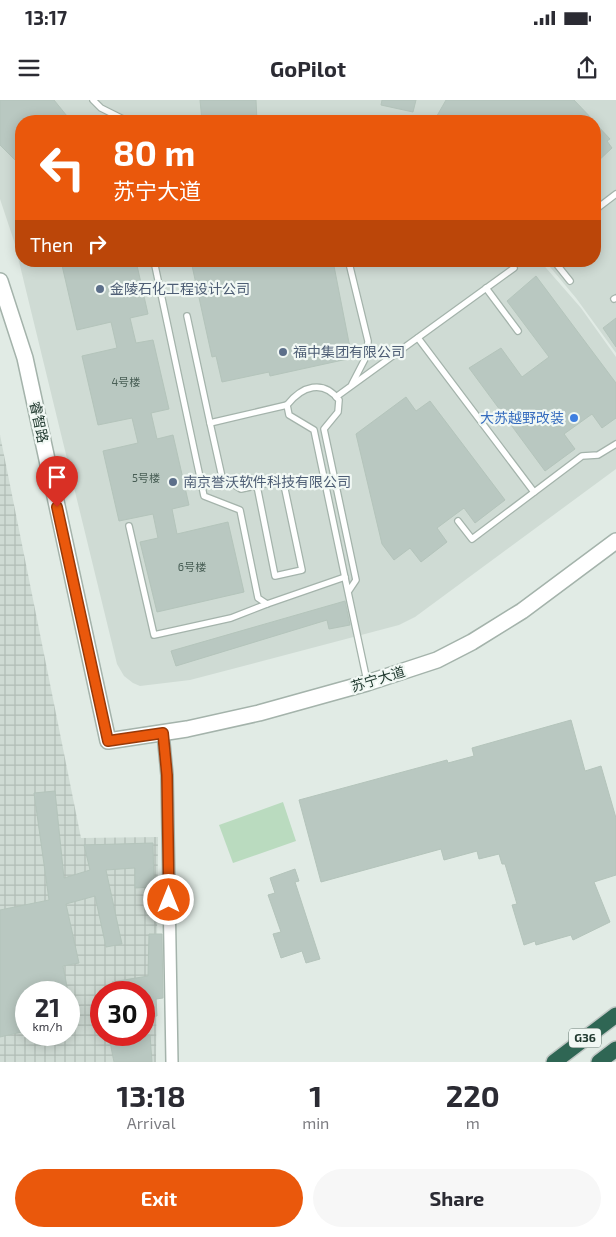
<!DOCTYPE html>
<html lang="en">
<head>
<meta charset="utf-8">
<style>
  body { margin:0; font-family:"Exo 2","Noto Sans SC",sans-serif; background:#f7f7f7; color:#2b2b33; height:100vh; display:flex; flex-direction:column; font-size:19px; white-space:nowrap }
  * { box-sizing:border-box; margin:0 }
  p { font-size:16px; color:#7c7c81 }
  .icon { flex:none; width:28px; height:28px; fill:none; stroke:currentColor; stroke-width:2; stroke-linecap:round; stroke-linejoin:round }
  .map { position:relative; height:962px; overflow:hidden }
  .details { display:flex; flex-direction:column; background:#fff; flex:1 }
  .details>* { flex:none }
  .guide { position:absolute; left:15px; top:15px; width:586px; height:152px; border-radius:20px; box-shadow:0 2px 12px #0003; background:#ea580c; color:#fff; overflow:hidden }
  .speed { position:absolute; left:15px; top:881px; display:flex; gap:10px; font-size:25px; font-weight:700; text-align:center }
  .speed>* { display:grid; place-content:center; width:65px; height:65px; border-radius:50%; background:#fff; box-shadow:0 2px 12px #0003; line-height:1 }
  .speed small { font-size:12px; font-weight:400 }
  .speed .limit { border:8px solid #d22; background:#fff; color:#111 }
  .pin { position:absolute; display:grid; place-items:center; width:42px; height:42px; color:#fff; margin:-51px -21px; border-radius:50% 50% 50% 0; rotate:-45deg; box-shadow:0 0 5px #0007 }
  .pin .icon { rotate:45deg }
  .me { position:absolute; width:55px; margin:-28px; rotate:0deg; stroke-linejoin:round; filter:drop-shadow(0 0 4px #0008) }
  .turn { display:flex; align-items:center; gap:18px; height:105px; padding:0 15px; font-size:22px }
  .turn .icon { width:65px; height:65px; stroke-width:2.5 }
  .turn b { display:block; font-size:35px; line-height:42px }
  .then { display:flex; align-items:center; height:48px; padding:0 15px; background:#0003; gap:10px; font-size:19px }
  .eta { display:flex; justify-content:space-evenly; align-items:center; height:85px; text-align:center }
  .eta b { font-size:30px; font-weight:700; line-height:35px }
  .button { display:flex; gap:10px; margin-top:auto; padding:10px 15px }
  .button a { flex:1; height:58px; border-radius:30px; background:#ea580c; color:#fff; font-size:20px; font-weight:700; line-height:58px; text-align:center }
  .button a+a { background:#f7f7f7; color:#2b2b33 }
  .status { display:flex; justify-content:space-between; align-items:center; height:35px; padding:0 25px; background:#fff; direction:ltr }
  .status svg { height:14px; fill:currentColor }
  header { display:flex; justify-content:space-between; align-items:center; height:65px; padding:0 15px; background:#fff; font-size:22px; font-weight:700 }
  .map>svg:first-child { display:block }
</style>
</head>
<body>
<div class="status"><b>13:17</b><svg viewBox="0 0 49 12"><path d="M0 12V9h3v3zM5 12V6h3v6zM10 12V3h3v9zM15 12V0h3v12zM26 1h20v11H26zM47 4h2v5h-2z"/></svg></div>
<header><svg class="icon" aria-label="menu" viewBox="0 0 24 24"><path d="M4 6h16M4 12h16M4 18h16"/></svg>GoPilot<svg class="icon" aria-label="share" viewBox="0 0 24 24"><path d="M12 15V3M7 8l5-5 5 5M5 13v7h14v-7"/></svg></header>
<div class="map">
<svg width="616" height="962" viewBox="0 0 616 962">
  <defs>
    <pattern id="industrial-grid" width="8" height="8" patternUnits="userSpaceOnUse" patternTransform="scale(1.25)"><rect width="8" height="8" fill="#cfdbd4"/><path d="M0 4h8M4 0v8" fill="none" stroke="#b1bdb6"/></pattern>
  </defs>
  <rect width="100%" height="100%" fill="#e1ebe5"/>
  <g fill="#cfdbd4">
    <path d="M 0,0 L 88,0 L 117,21 L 21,21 L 21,161 L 540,161 L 581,208 L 616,257 L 616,369 L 415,517 L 399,525 L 190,580 L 140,586 L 133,583 L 124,576 L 117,564 L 14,141 L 0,99 Z"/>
    <path d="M 90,0 L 616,0 L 616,253 L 576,198 L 545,161 L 595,161 L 595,21 L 120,21 L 99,9 Z"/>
  </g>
  <path fill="url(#industrial-grid)" fill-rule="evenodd" d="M 0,335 L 81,738 L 158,737 L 156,962 L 0,962 ZM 26,892 L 69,892 L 69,935 L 26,935 ZM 101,892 L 144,892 L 144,935 L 101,935 Z"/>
  <path fill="#badbbf" d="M 283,702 L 296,741 L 233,763 L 219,725 Z"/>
  <g fill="#b9c8c1" stroke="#b4c4bb">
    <path d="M 0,0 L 54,0 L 71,21 L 21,21 L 21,66 L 0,45 Z"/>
    <path d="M 200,0 L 256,0 L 257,21 L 202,21 Z"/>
    <path d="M 382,0 L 416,0 L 413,12 L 381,5 Z"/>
    <path d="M 446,0 L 574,0 L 594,21 L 434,21 Z"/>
    <path d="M 595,23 L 610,39 L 607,41 L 612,48 L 595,64 Z"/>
    <path d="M 61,161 L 136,161 L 148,214 L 130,218 L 136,243 L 153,240 L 169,309 L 151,313 L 157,339 L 173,335 L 189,405 L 172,409 L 177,434 L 228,422 L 244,492 L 157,512 L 140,442 L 158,438 L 153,414 L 119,421 L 103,351 L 138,343 L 132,318 L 98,325 L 82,256 L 117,248 L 111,222 L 77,230 Z"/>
    <path d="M 191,161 L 333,161 L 352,258 L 270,276 L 269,272 L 222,282 L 216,256 L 212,257 Z"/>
    <path d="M 536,176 L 616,283 L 616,318 L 602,328 L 592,314 L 564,334 L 575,349 L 545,371 L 469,268 L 501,248 L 522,277 L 549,257 L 507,201 Z"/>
    <path d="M 616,218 L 616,247 L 603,228 Z"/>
    <path d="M 406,297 L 416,311 L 430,301 L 505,400 L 475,423 L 464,408 L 437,428 L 447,442 L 421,462 L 410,448 L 394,460 L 382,444 L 356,334 Z"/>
    <path d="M 345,501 L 350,525 L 329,529 L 327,520 L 176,566 L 171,551 Z"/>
    <path d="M 571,620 L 585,671 L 601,666 L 616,718 L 616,775 L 594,782 L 610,822 L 573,840 L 571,835 L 536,845 L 535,841 L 524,845 L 512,805 L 517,804 L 505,764 L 502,764 L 499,754 L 479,759 L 477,751 L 444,760 L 441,749 L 321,782 L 299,700 L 447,660 L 448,663 L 474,656 L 472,648 Z"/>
    <path d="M 55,691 L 64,778 L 90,770 L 84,745 L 153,743 L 154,787 L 135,788 L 135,768 L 106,770 L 122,844 L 106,847 L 95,796 L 66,804 L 79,863 L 63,866 L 68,892 L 26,892 L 26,931 L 0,937 L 0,810 L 49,800 L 34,693 Z"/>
    <path d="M 295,769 L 299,781 L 295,782 L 320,859 L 306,863 L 302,851 L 281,858 L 273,834 L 281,832 L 268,795 L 275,793 L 270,778 Z"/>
    <path d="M 149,834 L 162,834 L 163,898 L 156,899 L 157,916 L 144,917 L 144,892 L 114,892 L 112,882 L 148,876 Z"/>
    <path d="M 122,935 L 150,935 L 152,962 L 114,962 L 110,942 L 123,939 Z"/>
  </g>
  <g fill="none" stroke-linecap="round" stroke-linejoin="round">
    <g stroke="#a4b3ab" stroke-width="8">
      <g id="service">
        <path d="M 93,0 L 101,8 L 127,21"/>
        <path d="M 595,110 L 616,94"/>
        <path d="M 154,161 L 204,396 L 240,410 L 258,498 L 267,504 L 345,477"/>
        <path d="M 554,161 L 570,181"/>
        <path d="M 349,163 L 368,241 L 367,255 L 352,284"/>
        <path d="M 486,188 L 518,231"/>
        <path d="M 614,199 L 616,198"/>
        <path d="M 187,216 L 210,323 L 287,305"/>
        <path d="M 418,238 L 534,392"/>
        <path d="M 336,297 L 514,168"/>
        <path d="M 210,323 L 222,377 L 241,389 L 283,380 L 302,470 L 275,476 L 257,386"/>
        <path d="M 458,421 L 472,439 L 582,356 L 598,355 L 616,344"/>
        <path d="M 129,426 L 154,535 L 231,518 L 267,504"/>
        <path d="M 348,492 L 314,330 L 289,315 L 287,305 C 302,286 323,279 339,300 L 338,312 L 324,329 L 356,480 L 348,492 L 367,581"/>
      </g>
    </g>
    <g stroke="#a4b3ab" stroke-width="14">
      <path id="minor" d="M 163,633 L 167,675 L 172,962"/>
    </g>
    <g stroke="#a4b3ab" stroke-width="18">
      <path id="tertiary" d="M 0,181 L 25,258 L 108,641 L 187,629 L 259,613 L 367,583 L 437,560 L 472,542 L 522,511 L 616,441"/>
    </g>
    <g stroke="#c1c8c5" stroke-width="18">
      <g id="motorway">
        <path d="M 554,962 L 616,915"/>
        <path d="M 599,962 L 616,949"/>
      </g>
    </g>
    <use href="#service" stroke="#fff" stroke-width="5.5"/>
    <use href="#minor" stroke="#fff" stroke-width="11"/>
    <use href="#tertiary" stroke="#fff" stroke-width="15"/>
    <use href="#motorway" stroke="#2f6654" stroke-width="15"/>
  </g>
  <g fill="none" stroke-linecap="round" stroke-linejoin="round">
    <g stroke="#983908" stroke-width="12">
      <path id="route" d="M 57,407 L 108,641 L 163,633 L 167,675 L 169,800"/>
    </g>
    <use href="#route" stroke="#ea580c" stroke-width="9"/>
  </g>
  <g fill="#5c6f8a" stroke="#f1f8f4" stroke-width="2">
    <circle cx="100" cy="189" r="5"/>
    <circle cx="283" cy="252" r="5"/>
    <circle cx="173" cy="382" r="5"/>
  </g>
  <circle fill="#3f7fe0" stroke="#f1f8f4" stroke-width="2" cx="574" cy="318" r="5"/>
  <g text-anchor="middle" stroke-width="4.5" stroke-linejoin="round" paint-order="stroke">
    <g font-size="11" fill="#485e55">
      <text x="126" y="286">4号楼</text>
      <text x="146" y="382">5号楼</text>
      <text x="192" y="471">6号楼</text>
    </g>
    <rect fill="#f1f8f4" stroke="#60746c" stroke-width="1" x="569" y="928.5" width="32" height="19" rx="4"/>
    <g font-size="12" font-weight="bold" fill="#223b31">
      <text x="585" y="942">G36</text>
    </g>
    <g font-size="14" fill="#4e5e75" stroke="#f1f8f4" text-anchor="start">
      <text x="110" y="194">金陵石化工程设计公司</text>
      <text x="293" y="257">福中集团有限公司</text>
      <text x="183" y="387">南京誉沃软件科技有限公司</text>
    </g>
    <g font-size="14" fill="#366cbe" stroke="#f1f8f4" text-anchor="end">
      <text x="564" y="323">大苏越野改装</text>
    </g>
    <g font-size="14" fill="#223b31" stroke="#f1f8f4">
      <text transform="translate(39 322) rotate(78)" y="5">睿智路</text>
      <text transform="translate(378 579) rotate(-17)" y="5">苏宁大道</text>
    </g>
  </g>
</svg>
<div class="speed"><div>21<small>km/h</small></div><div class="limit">30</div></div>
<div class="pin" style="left:57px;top:407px;background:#d93025"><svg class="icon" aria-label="arrive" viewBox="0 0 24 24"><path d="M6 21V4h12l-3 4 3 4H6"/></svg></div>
<svg class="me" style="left:169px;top:800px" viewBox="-20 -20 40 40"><circle r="17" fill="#ea580c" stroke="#fff" stroke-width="3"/><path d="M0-11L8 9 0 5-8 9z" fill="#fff"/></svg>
<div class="guide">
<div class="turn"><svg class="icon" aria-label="left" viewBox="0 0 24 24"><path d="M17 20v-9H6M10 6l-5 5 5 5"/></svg><div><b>80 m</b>苏宁大道</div></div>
<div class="then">Then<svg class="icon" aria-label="right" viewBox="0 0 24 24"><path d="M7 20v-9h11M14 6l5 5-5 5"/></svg></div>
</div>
</div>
<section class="details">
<div class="eta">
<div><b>13:18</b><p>Arrival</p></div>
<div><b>1</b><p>min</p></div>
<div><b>220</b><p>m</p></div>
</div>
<div class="button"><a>Exit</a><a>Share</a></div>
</section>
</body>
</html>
